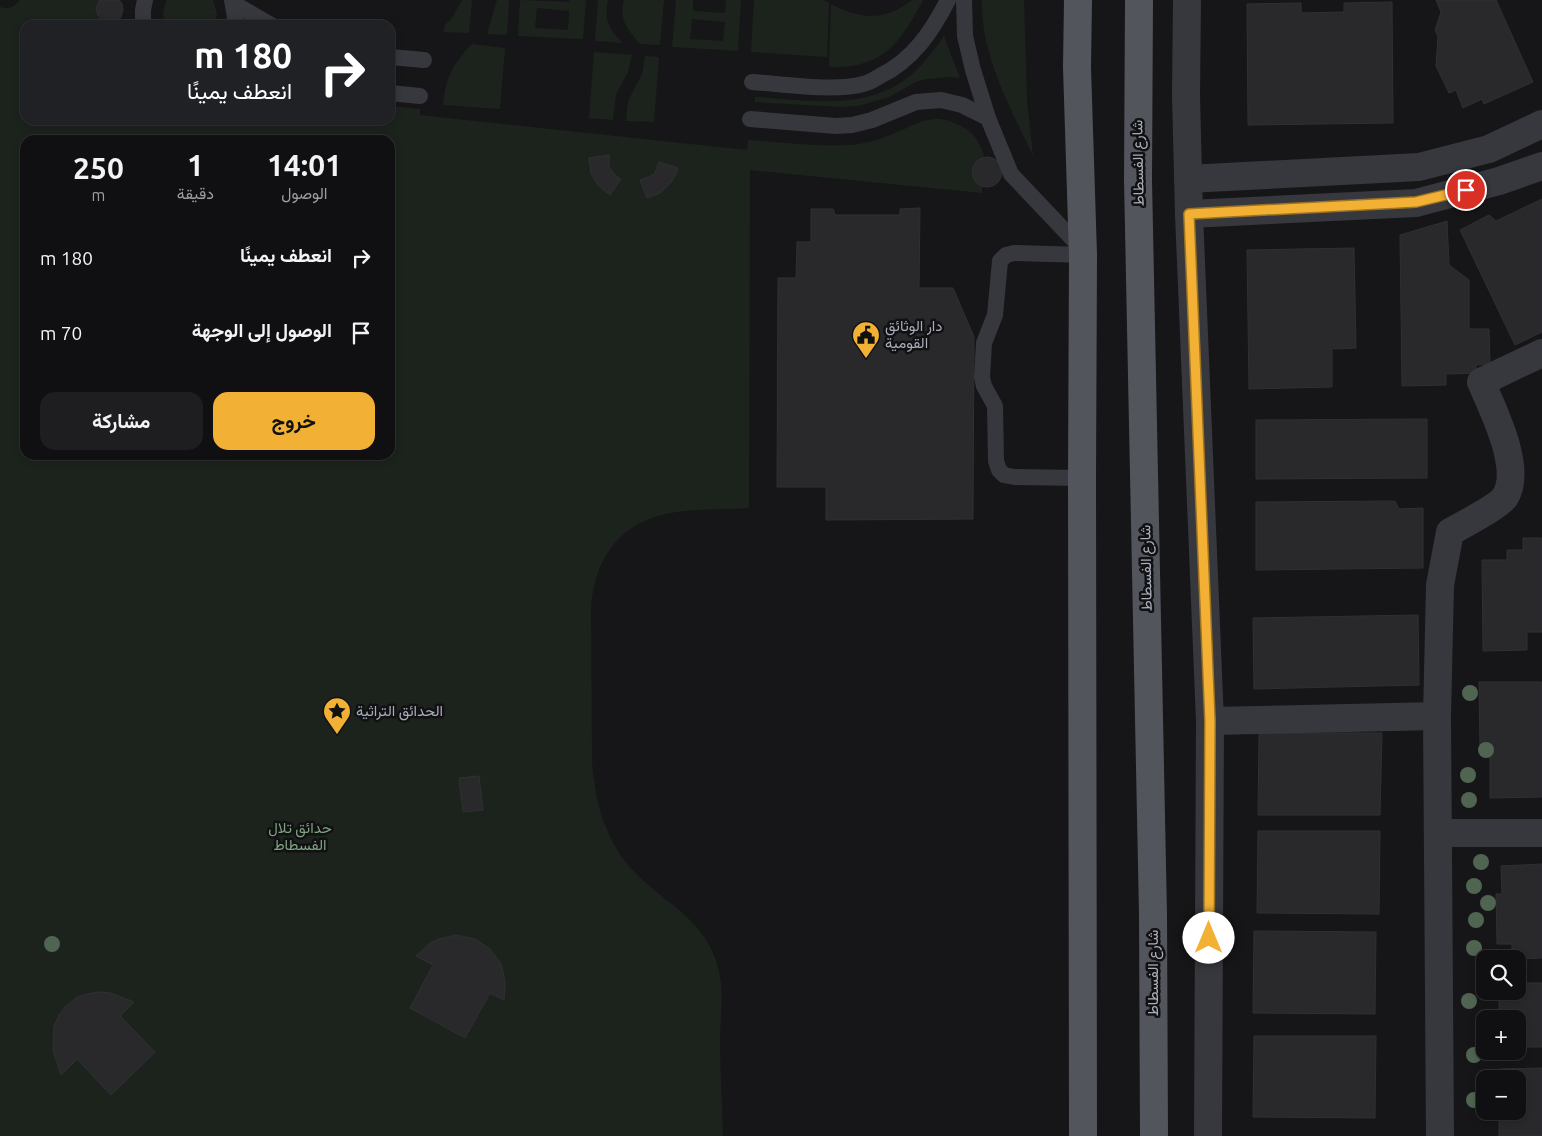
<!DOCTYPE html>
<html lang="ar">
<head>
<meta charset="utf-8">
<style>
  body { margin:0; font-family:Ubuntu,Vazirmatn,sans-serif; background:#1e1e20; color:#f1f3f6; direction:rtl; height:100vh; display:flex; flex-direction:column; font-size:19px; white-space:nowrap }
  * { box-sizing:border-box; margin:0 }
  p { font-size:16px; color:#9c9d9f }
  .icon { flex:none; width:28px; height:28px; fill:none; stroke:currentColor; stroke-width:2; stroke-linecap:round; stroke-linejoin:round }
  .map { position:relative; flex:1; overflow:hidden; direction:ltr }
  .details { position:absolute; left:20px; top:135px; width:375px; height:325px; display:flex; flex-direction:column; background:#101012; border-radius:15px; box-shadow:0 2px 8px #0003,0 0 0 1px #303032; direction:rtl }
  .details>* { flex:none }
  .hud { position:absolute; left:20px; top:20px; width:375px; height:105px; border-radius:15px; box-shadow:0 2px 8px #0003,0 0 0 1px #303032; direction:rtl; background:#202124; color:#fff; overflow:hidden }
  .tools { position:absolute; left:1476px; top:950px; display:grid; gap:10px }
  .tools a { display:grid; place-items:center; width:50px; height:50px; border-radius:10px; background:#101012; box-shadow:0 2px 8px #0003,0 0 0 1px #303032; font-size:25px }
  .pin { position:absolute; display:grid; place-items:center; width:42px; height:42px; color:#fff; margin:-21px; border:2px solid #fff; border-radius:50%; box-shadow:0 1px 5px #0007 }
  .me { position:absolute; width:55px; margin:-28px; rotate:0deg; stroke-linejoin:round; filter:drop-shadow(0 0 4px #0008) }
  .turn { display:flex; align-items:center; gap:18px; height:105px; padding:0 20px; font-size:22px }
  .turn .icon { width:65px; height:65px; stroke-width:2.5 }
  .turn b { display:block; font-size:35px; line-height:42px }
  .eta { display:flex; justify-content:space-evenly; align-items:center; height:85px; text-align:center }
  .eta b { font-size:30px; font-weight:700; line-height:35px }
  .button { display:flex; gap:10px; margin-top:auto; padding:10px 20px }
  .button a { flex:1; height:58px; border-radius:15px; background:#f2b134; color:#111; font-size:20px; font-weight:700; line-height:58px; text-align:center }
  .button a+a { background:#1e1e20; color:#f1f3f6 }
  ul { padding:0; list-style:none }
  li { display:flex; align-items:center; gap:15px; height:75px; padding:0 20px }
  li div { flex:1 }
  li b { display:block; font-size:19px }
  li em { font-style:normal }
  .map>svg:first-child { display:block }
</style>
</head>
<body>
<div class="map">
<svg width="1542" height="1136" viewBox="0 0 1542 1136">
  <rect width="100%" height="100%" fill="#161618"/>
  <g fill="#1c231d" fill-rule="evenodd">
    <path d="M 20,0 L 100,0 C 90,16 106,29 121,17 L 123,25 L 25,25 L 25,120 L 390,120 L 390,106 L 420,109 L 420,115 L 747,150 L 748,140 C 782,142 816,147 851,145 C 865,144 881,139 895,133 C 920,123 932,112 959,125 C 974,132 979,141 984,156 C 969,164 967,177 982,186 L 982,193 L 750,170 L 749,508 C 720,510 689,508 661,515 C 615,527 594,564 591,608 L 592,761 C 595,808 609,852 646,883 C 670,904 698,920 712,951 C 727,985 720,1006 720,1041 C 720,1072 722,1104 723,1136 L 0,1136 L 0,7 C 8,10 15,7 20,0 ZM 25,140 L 390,140 L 390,455 L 25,455 Z"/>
    <path d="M 167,0 L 213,0 L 217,14 L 215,25 L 165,25 C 162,16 163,9 167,0 Z"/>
    <path d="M 462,0 L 472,0 L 469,33 L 444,32 L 444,26 L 452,18 Z"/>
    <path d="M 497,0 L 509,0 L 507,35 L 487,34 Z"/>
    <path d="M 520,0 L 569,2 L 569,0 L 586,0 L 583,39 L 518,36 ZM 537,8 L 569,11 L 568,30 L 535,28 Z"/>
    <path d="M 598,0 L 608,0 C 604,21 609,29 623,43 L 595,41 Z"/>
    <path d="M 624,0 L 664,0 L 660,45 L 640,44 C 627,28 619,21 624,0 Z"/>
    <path d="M 676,0 L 693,0 L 693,11 L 725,13 L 726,0 L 741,0 L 738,51 L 672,47 ZM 692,19 L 725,22 L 723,41 L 690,39 Z"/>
    <path d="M 754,0 L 823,0 L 829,3 L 827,57 L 751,52 Z"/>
    <path d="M 912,0 L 923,0 C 900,44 882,69 829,67 L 831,4 C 860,19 884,22 912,0 Z"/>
    <path d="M 982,0 L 1024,0 L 1027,100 L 1033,156 C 1010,106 981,57 982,0 Z"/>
    <path d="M 944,36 L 960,78 L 949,77 L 926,79 L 916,82 L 889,97 L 858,106 L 842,107 L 755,102 L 755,97 C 809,100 866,112 911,75 C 924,64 934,50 944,36 Z"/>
    <path d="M 472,44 L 505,48 L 500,109 L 443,105 C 445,79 453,63 472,44 Z"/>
    <path d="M 594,52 L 632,55 L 628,72 L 616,94 L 613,120 L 589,118 Z"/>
    <path d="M 645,56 L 659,57 L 654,122 L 626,121 L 628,101 L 642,74 Z"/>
  </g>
  <g fill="#29292c" stroke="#303034">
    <path d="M 100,0 L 119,0 L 122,4 L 123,10 L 121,17 L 116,21 L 109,22 L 102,20 L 98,15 L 96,8 Z"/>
    <path d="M 1436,0 L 1496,0 L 1533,82 L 1484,104 L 1482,99 L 1463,108 L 1456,90 L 1449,93 L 1436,66 L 1438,36 L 1435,30 L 1441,12 Z"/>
    <path d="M 1392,2 L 1393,123 L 1248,125 L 1247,4 L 1301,3 L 1301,13 L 1344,12 L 1344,3 Z"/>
    <path d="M 609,155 L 609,167 L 616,176 L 621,179 L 610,195 L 599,186 L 594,179 L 591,173 L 589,158 Z"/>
    <circle cx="987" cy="172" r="15"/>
    <path d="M 659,162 L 678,168 L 675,176 L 671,182 L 660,193 L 647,198 L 640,180 L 651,176 L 655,173 Z"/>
    <path d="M 1542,199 L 1542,332 L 1515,345 L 1460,230 L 1489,215 L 1496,221 Z"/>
    <path d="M 920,208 L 919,288 L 953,288 L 974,337 L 973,519 L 826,520 L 826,487 L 777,487 L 778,278 L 796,278 L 797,242 L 811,242 L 811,209 L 833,209 L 835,215 L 900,215 L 900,209 Z"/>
    <path d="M 1447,221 L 1449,265 L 1469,280 L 1469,329 L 1489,329 L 1490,364 L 1476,365 L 1476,373 L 1446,374 L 1446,385 L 1402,386 L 1400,235 Z"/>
    <path d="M 1354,248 L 1356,348 L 1332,349 L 1332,387 L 1249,389 L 1247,250 Z"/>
    <path d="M 1427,419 L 1427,478 L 1256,479 L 1256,420 Z"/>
    <path d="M 1395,501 L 1399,509 L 1423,508 L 1423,568 L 1256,570 L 1256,502 Z"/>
    <path d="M 1523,538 L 1542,538 L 1542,632 L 1527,632 L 1527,650 L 1483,651 L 1482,560 L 1507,560 L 1507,550 L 1523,550 Z"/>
    <path d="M 1418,615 L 1419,685 L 1254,689 L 1253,618 Z"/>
    <path d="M 1479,682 L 1542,682 L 1542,797 L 1490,798 L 1490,750 L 1480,750 Z"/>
    <path d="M 1259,733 L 1382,733 L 1380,815 L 1258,815 Z"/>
    <path d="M 479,776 L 483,810 L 463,812 L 459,778 Z"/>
    <path d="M 1258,831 L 1380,831 L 1379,914 L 1257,913 Z"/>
    <path d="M 1542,864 L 1542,958 L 1512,959 L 1512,944 L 1497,944 L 1496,894 L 1502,894 L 1501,866 Z"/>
    <path d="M 1254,931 L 1376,932 L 1375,1014 L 1253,1013 Z"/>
    <path d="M 456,935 L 475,939 L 490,949 L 501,964 L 505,981 L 504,1000 L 490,993 L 465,1038 L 410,1008 L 433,965 L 416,956 L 430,943 L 439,939 Z"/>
    <path d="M 1518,983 L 1542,983 L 1542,1047 L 1518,1047 L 1518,1019 L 1499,1019 L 1499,991 L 1518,991 Z"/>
    <path d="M 99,992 L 111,993 L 134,1002 L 120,1016 L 155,1052 L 111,1095 L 77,1059 L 61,1075 L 53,1050 L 54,1026 L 59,1015 L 66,1006 L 76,998 L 87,994 Z"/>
    <path d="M 1254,1036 L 1376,1036 L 1375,1118 L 1253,1117 Z"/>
    <path d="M 1542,1068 L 1542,1136 L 1499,1136 L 1499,1111 L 1518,1111 L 1518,1079 L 1499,1079 L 1499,1069 Z"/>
  </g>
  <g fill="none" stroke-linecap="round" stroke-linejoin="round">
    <g stroke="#37383d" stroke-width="16">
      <path d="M 232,0 L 235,17 L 234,25"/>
      <path d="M 964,0 L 965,36 L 973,70 L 988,118 L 1011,174 L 1083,250"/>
      <path d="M 233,3 L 271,25"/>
      <path d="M 143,25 L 143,10 L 145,0"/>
      <path d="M 390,57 L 424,60"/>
      <path d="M 752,82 C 783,84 834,92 863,84 C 869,83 875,79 880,76 C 913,60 932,31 948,0"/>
      <path d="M 390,93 L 420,96"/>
      <path d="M 750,119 L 836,126 L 852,125 L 872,120 L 916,102 L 941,100 L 962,105 L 988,118"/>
      <path d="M 1082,478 L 1014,477 L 1004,475 L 999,470 L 996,461 L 995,406 L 984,386 L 982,377 L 984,343 L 995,315 L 1000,261 L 1006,255 L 1014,253 L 1083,255"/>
    </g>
    <g stroke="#37383d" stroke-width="28">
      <path d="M 1187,0 L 1186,95 L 1189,214 L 1210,721 L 1208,1136"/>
      <path d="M 1188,179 L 1419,167 L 1489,149 L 1542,124"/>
      <path d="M 1189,214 L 1416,203 L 1499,181 L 1542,166"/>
      <path d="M 1210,721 L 1437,716"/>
      <path d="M 1438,833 L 1542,833"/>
      <path d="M 1440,1136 L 1437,716 L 1440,585 L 1450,532 C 1461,526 1499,506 1505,497 C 1523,469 1493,410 1481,382 L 1542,353"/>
    </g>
    <g stroke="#53555c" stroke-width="28">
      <path d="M 1078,0 L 1077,67 L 1083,255 L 1082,478 L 1083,1136"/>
      <path d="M 1139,0 L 1138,180 L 1153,914 L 1154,1136"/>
    </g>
  </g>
  <g fill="#506452">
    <circle cx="1470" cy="693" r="8"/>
    <circle cx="1486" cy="750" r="8"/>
    <circle cx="1468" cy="775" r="8"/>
    <circle cx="1469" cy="800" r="8"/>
    <circle cx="1481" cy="862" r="8"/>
    <circle cx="1474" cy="886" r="8"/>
    <circle cx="1488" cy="903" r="8"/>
    <circle cx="1476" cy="920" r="8"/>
    <circle cx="52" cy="944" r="8"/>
    <circle cx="1474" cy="948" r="8"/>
    <circle cx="1469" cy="1001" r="8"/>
    <circle cx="1474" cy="1055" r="8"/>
    <circle cx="1474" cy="1100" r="8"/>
  </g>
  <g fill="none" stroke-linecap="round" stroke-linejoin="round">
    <g stroke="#9d7322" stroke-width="12">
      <path id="route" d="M 1209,938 L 1210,721 L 1189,214 L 1416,202 L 1466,190"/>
    </g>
    <use href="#route" stroke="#f2b134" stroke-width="9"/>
  </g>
  <defs>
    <g id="civic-pin" transform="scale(1.4375)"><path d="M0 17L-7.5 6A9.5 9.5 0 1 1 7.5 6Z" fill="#f2b134" stroke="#111113"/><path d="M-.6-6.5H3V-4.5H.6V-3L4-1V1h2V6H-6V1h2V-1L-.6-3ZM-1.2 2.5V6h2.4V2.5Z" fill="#111"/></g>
    <g id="sight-pin" transform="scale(1.4375)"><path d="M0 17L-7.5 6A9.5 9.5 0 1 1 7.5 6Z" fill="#f2b134" stroke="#111113"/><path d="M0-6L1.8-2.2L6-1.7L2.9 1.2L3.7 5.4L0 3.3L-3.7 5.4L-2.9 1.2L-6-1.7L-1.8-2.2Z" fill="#111"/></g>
  </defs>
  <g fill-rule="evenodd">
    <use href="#civic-pin" x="866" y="335"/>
    <use href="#sight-pin" x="337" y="711"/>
  </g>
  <g text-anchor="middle" stroke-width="5" stroke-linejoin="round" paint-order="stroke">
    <g font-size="15" fill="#a8adb8" stroke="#111113">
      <text transform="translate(1138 163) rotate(-91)" y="5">شارع الفسطاط</text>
      <text transform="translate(1146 568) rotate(-91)" y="5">شارع الفسطاط</text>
      <text transform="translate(1153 973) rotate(-90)" y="5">شارع الفسطاط</text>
    </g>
    <g font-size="15" fill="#a8adb8" stroke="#111113" text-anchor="start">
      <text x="885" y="331">دار الوثائق<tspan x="885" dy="17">القومية</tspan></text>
      <text x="356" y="716">الحدائق التراثية</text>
    </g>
    <g font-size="15" fill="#7fa381" stroke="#111113">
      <text x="300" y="833">حدائق تلال<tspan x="300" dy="17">الفسطاط</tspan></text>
    </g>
  </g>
</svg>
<div class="tools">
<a><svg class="icon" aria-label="search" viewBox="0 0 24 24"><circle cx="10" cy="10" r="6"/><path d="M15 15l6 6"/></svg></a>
<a>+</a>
<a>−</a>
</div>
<div class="pin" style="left:1466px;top:190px;background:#d93025"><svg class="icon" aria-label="arrive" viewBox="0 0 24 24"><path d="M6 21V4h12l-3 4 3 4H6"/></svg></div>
<svg class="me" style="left:1209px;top:938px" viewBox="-20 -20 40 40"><circle r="19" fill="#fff"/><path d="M0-13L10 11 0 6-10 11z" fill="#f2b134"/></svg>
<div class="hud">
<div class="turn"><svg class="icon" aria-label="right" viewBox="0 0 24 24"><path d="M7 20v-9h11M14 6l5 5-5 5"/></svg><div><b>180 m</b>انعطف يمينًا</div></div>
</div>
<section class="details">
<div class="eta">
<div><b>14:01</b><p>الوصول</p></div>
<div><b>1</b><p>دقيقة</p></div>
<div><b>250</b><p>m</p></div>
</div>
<ul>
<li><svg class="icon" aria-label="right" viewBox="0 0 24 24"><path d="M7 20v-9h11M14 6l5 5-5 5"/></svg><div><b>انعطف يمينًا</b></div><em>180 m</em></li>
<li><svg class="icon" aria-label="arrive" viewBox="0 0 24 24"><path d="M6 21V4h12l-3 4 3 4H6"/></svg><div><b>الوصول إلى الوجهة</b></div><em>70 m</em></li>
</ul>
<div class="button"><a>خروج</a><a>مشاركة</a></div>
</section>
</div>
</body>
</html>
